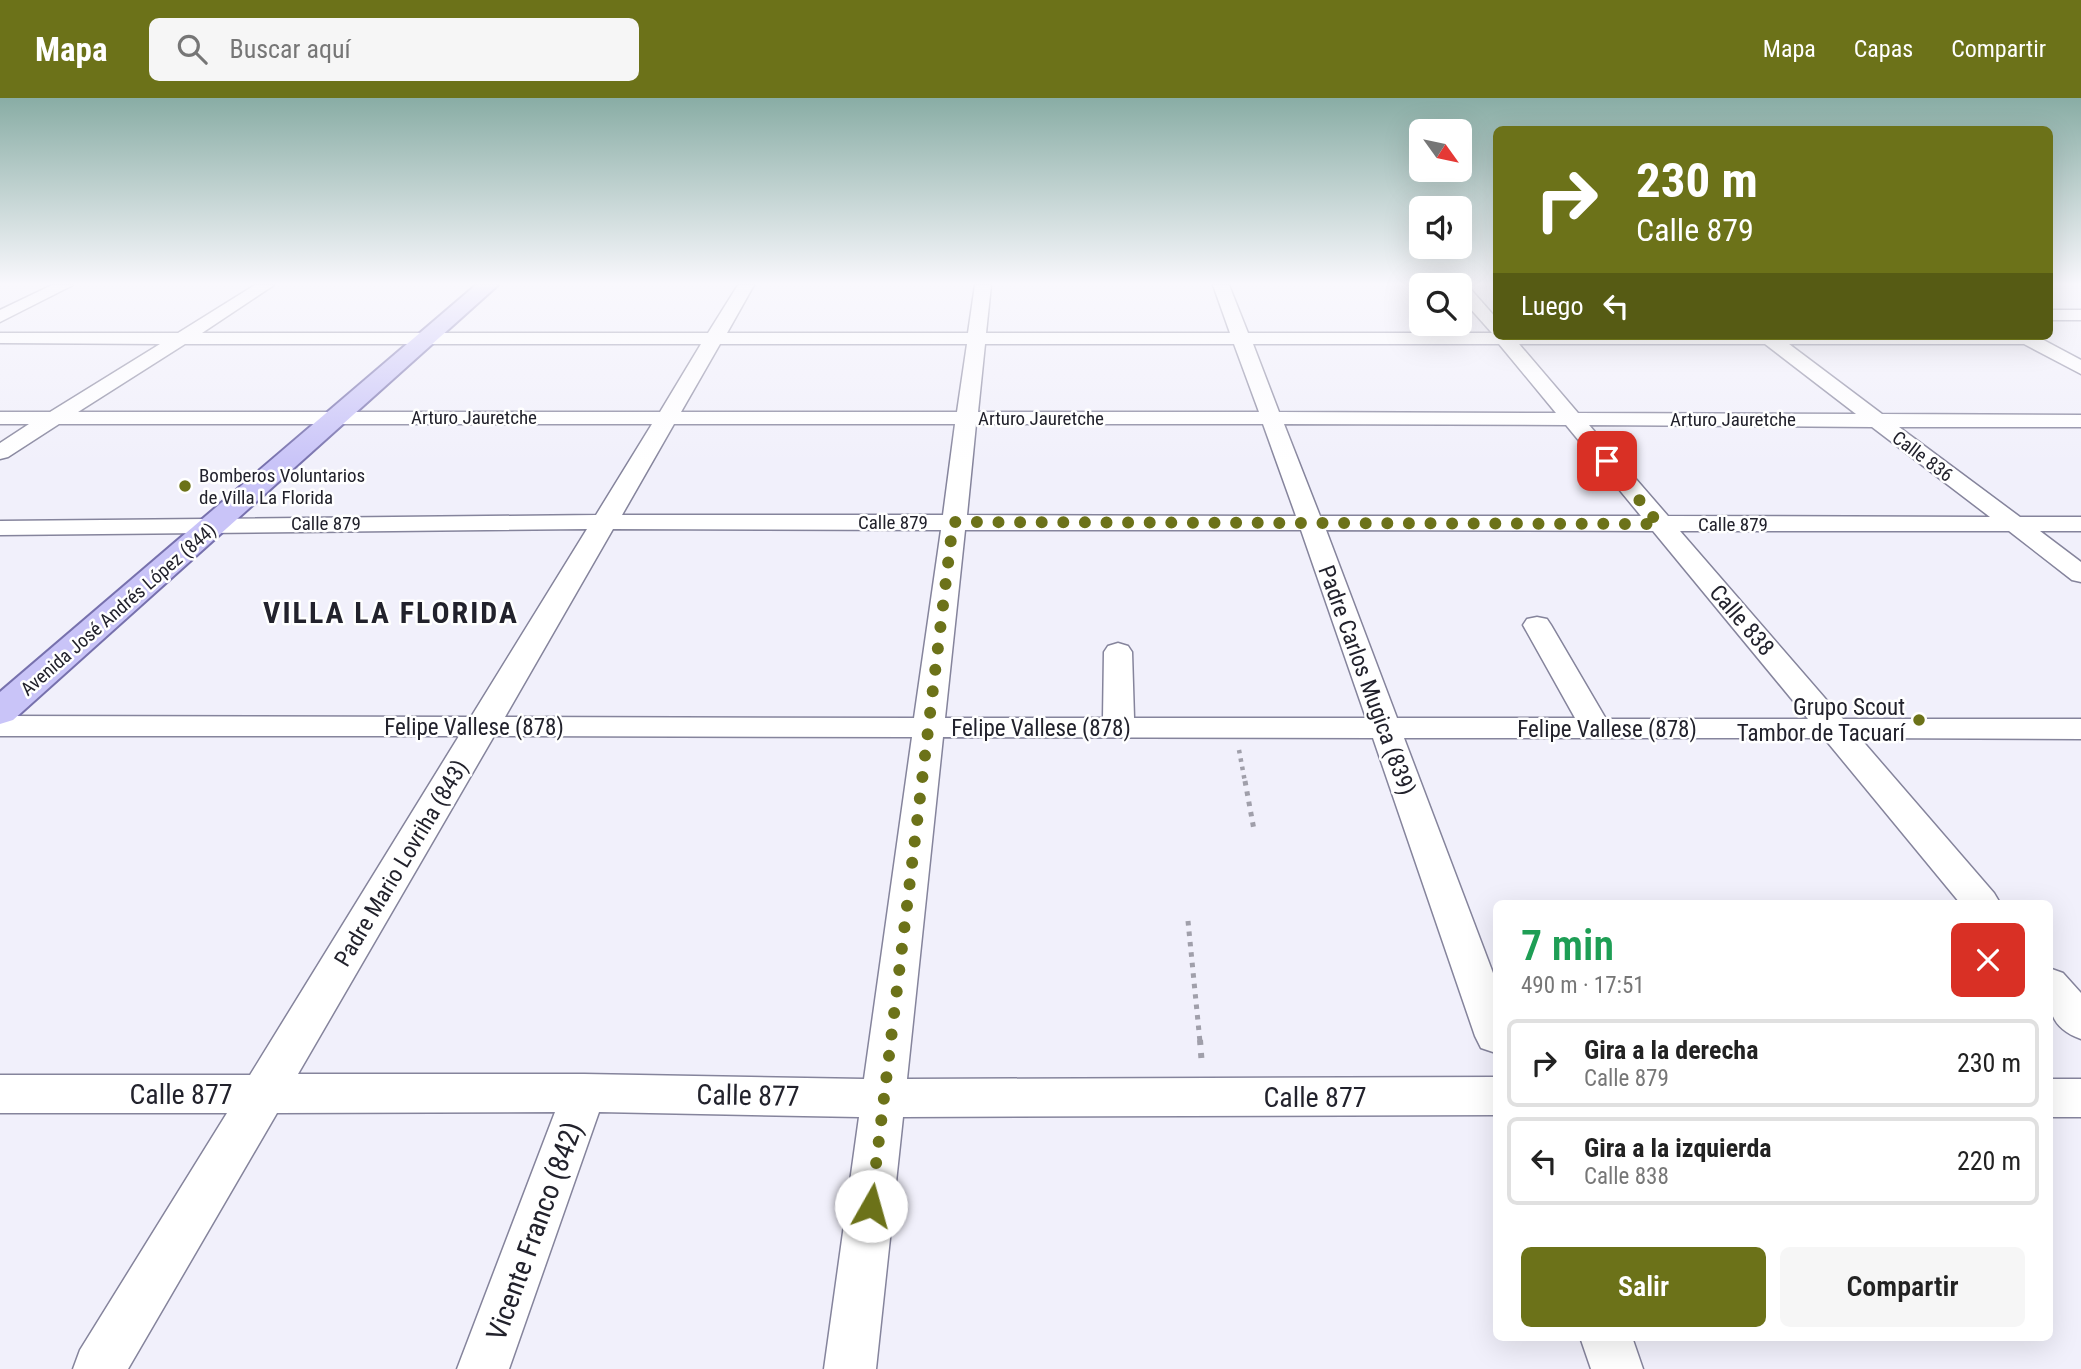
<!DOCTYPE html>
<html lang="es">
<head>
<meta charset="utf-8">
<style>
  body { margin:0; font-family:"Roboto Condensed",sans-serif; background:#f6f6f6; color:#222; height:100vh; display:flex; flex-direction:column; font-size:26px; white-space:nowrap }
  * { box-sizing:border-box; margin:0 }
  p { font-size:23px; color:#767676 }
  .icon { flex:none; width:38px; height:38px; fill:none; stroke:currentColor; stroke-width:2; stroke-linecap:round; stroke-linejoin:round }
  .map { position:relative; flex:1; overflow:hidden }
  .side { position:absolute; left:1493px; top:802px; width:560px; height:441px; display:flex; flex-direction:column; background:#fff; border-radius:10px; box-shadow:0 7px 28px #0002 }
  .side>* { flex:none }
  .banner { position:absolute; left:1493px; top:28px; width:560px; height:214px; border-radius:10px; box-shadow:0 7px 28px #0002; background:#6c7219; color:#fff; overflow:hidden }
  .needle { width:46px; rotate:123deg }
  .controls { position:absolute; left:1409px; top:21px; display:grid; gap:14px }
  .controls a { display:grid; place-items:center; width:63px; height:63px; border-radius:10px; background:#fff; box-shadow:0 7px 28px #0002; font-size:35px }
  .pin { position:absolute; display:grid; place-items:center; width:60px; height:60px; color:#fff; margin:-30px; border-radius:14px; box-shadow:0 4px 10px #0006 }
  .me { position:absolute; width:77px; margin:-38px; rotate:7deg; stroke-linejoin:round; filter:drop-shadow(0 0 5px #0008) }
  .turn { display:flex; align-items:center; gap:24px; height:147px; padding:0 28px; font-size:32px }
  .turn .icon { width:91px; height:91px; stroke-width:2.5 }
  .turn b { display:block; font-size:49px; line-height:60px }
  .then { display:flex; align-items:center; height:66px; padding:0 28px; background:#0003; gap:14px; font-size:26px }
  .round { display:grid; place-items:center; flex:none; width:74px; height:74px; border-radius:10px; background:#f6f6f6 }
  .summary { display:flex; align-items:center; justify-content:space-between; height:119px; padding:0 28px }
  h1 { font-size:42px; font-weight:600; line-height:52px; color:#1e9e55 }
  .button { display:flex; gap:14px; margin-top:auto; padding:14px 28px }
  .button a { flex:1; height:80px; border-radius:10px; background:#6c7219; color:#fff; font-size:28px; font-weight:600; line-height:80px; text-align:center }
  .button a+a { background:#f6f6f6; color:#222 }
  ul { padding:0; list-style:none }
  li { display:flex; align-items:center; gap:21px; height:88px; margin:0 14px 10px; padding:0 14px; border:4px solid #e0e0e0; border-radius:10px }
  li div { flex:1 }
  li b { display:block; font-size:26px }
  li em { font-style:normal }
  header { display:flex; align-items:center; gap:42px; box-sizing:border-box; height:98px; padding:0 35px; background:#6c7219; color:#fff }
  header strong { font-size:33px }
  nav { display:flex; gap:38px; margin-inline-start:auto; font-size:24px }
  .search { width:490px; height:63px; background:#f6f6f6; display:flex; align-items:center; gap:18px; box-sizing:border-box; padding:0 24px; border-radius:10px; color:#767676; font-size:26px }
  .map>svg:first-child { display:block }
</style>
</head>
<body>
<header>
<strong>Mapa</strong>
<div class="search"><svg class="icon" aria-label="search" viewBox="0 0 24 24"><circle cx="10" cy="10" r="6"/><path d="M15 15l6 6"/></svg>Buscar aquí</div>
<nav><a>Mapa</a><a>Capas</a><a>Compartir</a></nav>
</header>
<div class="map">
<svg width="2081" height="1271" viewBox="0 0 2081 1271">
  <rect width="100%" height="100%" fill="#f1f0fb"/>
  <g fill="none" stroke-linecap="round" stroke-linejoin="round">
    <g stroke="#85849c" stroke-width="3">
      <g id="minor">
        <path d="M 52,187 L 73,187 L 0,224 L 0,212 Z"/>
        <path d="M 255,187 L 274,187 L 202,235 L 708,235 L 738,187 L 754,187 L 727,235 L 968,235 L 975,187 L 991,187 L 986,235 L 1230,235 L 1213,187 L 1229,187 L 1248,235 L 1492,235 L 1460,199 L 1460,187 L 1453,187 L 1467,187 L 1496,220 L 1496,238 L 2036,238 L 2081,262 L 2081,276 L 2024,246 L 1789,246 L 1882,316 L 2081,317 L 2081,329 L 1899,329 L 2020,419 L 2081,419 L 2081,433 L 2040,433 L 2081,464 L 2081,484 L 2072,482 L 2009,433 L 1680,433 L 1843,621 L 2081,621 L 2081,641 L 1860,640 L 1994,795 L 2000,805 L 1960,805 L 1824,640 L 1404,640 L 1496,883 L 1496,955 L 1481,950 L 1475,938 L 1373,640 L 943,639 L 907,981 L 1496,979 L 1496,1017 L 903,1019 L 876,1271 L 824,1271 L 859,1019 L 599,1014 L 509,1271 L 457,1271 L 555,1014 L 277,1015 L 128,1271 L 73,1271 L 80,1252 L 227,1015 L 0,1015 L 0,977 L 250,977 L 459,638 L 0,638 L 0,618 L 471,619 L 587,431 L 0,437 L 0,423 L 596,417 L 652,326 L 59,326 L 8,359 L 0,361 L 0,345 L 29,326 L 0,326 L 0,314 L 50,314 L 160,246 L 0,245 L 0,235 L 178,235 ZM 185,246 L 701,246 L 660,314 L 78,314 ZM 720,246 L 967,246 L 957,314 L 681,314 ZM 985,246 L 1234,246 L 1259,314 L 978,314 ZM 1253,246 L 1499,246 L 1556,315 L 1279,314 ZM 1519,246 L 1765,246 L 1856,316 L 1578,315 ZM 674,326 L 955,326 L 943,417 L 622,417 ZM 976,326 L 1263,326 L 1296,418 L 967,417 ZM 1284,326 L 1566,327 L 1641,418 L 1320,418 ZM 1589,327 L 1872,329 L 1990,419 L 1668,418 ZM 613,431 L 941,432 L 914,620 L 505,619 ZM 965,432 L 1301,432 L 1366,620 L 1134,620 L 1132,554 L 1128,548 L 1118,545 L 1108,548 L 1104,554 L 1103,620 L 945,620 ZM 1326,432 L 1653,433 L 1808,621 L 1606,621 L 1551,527 L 1547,521 L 1537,519 L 1527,521 L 1523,527 L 1575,620 L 1397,620 ZM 494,638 L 912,639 L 864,981 L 584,976 L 298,976 Z"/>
        <rect x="2049" y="212" width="32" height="10"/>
        <path d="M 2049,870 L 2063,875 L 2081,895 L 2081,941 C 2044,928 2049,903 2049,870 Z"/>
        <rect x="2049" y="981" width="32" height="38"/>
        <path d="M 1580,1239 L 1632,1239 L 1643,1271 L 1591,1271 Z"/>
      </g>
    </g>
    <g stroke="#7771ad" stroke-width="4">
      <path id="major" d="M 476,187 L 498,187 L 13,622 L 0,626 L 0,594 Z"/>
    </g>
    <path stroke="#a09faa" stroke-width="4.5" stroke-dasharray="3.5 5" stroke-linecap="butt" d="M 1239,652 L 1245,684"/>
    <g stroke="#a09faa" stroke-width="5" stroke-dasharray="4.5 6" stroke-linecap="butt">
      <path d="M 1245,683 L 1254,732"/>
      <path d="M 1188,823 L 1200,944"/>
    </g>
    <path stroke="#a09faa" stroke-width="6" stroke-dasharray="5 8" stroke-linecap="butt" d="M 1200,942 L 1202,968"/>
    <use href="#minor" fill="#fff" fill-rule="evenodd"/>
    <use href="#major" fill="#c9c4f8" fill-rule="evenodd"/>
  </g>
  <linearGradient id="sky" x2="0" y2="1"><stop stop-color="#89ada5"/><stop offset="0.51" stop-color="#f9f8fd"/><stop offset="1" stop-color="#f9f8fd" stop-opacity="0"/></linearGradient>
  <rect width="2081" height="365" fill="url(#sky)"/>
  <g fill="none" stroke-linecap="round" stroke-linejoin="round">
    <path stroke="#6c7219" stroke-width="12" stroke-dasharray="0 21.6" d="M 871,1108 L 953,424 L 1659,426 L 1607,363"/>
  </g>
  <g fill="#6c7219" stroke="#fff" stroke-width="2.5">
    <circle cx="185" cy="388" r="7"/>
    <circle cx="1919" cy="622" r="7"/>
  </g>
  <g text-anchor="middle" stroke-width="5" stroke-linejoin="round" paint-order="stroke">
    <g font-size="19" fill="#22222c" stroke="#fff">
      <text x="474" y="326">Arturo Jauretche</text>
      <text x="1041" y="327">Arturo Jauretche</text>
      <text x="1733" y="328">Arturo Jauretche</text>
      <text transform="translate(1923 358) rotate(37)" y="7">Calle 836</text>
      <text x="893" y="431">Calle 879</text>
      <text x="326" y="432">Calle 879</text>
      <text x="1733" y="433">Calle 879</text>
      <text transform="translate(118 511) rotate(-41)" y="7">Avenida José Andrés López (844)</text>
    </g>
    <g font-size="19" fill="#22222c" stroke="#fff" text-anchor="start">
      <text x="199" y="384">Bomberos Voluntarios<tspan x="199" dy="22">de Villa La Florida</tspan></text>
    </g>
    <g font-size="23" fill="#22222c" stroke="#fff">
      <text transform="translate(1742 522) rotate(49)" y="8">Calle 838</text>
      <text transform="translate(1367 582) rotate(70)" y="8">Padre Carlos Mugica (839)</text>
      <text x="474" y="637">Felipe Vallese (878)</text>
      <text x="1041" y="638">Felipe Vallese (878)</text>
      <text x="1607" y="639">Felipe Vallese (878)</text>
      <text transform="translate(401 765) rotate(-59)" y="8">Padre Mario Lovriha (843)</text>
    </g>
    <g font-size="23" fill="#22222c" stroke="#fff" text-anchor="end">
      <text x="1905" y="617">Grupo Scout<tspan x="1905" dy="26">Tambor de Tacuarí</tspan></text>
    </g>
    <g font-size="28" fill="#22222c" stroke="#fff">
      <text x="181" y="1006">Calle 877</text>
      <text transform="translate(748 997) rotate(1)" y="10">Calle 877</text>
      <text x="1315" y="1009">Calle 877</text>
      <text transform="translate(534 1133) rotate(-70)" y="10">Vicente Franco (842)</text>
    </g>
    <g font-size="30" font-weight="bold" letter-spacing="2" fill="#22222c" stroke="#fff">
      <text x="391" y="525">VILLA LA FLORIDA</text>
    </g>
  </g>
</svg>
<div class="controls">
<a><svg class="needle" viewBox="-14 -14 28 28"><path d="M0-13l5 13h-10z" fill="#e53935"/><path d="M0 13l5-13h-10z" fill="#767676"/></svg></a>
<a><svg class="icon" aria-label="sound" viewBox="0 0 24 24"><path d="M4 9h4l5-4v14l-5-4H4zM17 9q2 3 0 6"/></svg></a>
<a><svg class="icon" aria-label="search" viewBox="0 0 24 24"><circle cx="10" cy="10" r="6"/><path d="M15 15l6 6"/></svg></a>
</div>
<div class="pin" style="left:1607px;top:363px;background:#d93025"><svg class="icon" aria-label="arrive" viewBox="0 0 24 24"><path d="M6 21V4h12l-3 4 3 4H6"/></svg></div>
<svg class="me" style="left:871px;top:1108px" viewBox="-20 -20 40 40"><circle r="19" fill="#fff"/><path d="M0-13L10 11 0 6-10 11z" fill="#6c7219"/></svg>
<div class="banner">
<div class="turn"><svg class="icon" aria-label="right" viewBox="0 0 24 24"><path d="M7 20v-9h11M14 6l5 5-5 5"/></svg><div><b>230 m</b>Calle 879</div></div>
<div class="then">Luego<svg class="icon" aria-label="left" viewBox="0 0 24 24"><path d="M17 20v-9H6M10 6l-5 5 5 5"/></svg></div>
</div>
<section class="side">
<div class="summary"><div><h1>7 min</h1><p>490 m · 17:51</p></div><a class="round" style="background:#d93025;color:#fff"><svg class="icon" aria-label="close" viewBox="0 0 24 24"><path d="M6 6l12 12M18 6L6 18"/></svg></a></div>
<ul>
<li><svg class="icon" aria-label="right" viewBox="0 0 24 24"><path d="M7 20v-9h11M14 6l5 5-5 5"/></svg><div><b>Gira a la derecha</b><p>Calle 879</p></div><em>230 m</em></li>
<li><svg class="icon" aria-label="left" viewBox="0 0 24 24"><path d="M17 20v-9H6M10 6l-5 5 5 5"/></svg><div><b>Gira a la izquierda</b><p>Calle 838</p></div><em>220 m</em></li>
</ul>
<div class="button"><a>Salir</a><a>Compartir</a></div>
</section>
</div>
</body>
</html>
